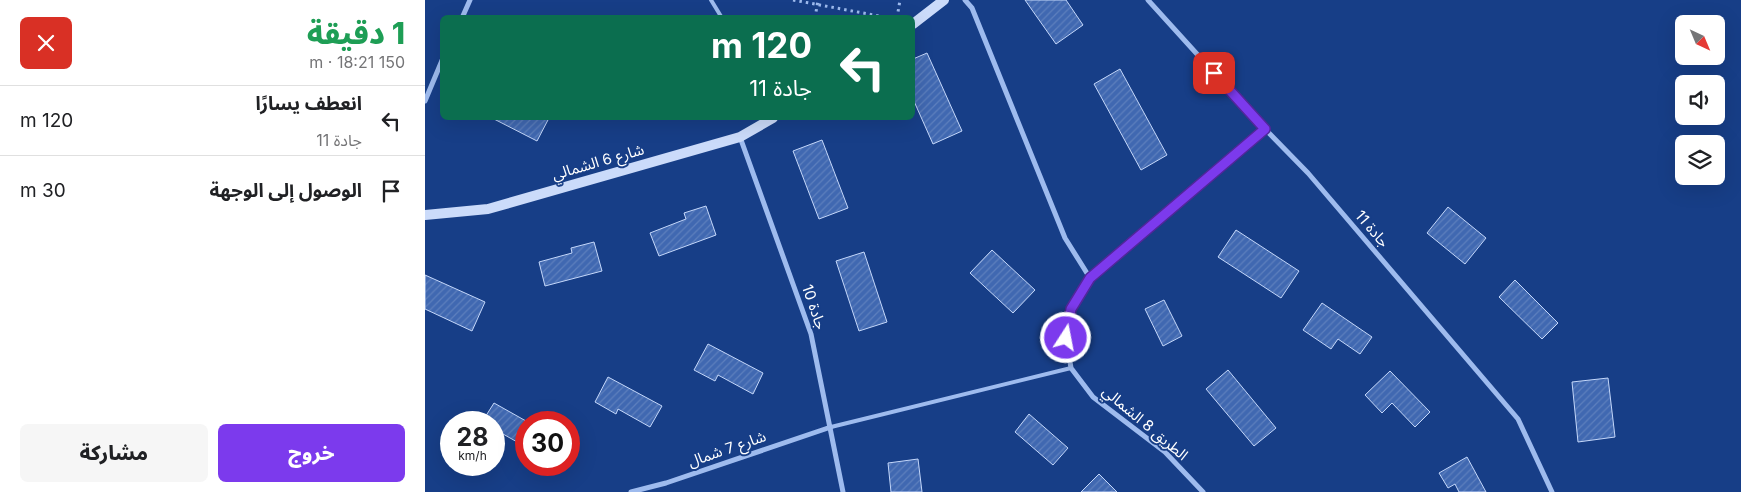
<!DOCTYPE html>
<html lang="ar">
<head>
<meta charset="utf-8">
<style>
  body { margin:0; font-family:Inter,"Noto Sans Arabic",sans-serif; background:#f6f6f6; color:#202124; direction:rtl; height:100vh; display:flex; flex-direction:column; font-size:19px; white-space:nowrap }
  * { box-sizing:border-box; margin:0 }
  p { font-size:16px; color:#757577 }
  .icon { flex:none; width:28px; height:28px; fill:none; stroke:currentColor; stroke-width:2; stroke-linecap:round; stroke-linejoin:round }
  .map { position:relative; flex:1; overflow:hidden; direction:ltr }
  .drawer { display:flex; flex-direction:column; background:#fff; width:425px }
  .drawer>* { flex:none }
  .top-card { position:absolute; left:15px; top:15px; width:475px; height:105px; border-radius:8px; box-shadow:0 5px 20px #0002; direction:rtl; background:#0b6e4f; color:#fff; overflow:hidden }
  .needle { width:32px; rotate:136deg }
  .controls { position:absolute; left:1250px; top:15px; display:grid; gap:10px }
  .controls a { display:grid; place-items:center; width:50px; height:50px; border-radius:8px; background:#fff; box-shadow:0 5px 20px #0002; font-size:25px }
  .speed { position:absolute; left:15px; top:411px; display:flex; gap:10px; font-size:25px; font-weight:700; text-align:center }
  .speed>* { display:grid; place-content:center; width:65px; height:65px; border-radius:50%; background:#fff; box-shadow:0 5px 20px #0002; line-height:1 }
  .speed small { font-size:12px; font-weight:400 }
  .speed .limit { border:8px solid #d22; background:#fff; color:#111 }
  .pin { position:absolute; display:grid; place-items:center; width:42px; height:42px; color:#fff; margin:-21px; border-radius:10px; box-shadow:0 2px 8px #0006 }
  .me { position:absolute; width:55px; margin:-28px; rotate:11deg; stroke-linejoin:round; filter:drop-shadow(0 0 4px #0008) }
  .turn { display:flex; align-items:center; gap:18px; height:105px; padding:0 20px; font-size:22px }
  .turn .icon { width:65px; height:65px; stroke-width:2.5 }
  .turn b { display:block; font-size:35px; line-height:42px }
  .round { display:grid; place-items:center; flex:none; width:52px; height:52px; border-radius:8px; background:#f6f6f6 }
  .summary { display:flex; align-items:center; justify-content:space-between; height:85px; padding:0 20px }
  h1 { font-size:30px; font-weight:800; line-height:38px; color:#1e9e55 }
  .button { display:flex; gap:10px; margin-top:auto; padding:10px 20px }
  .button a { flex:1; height:58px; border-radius:8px; background:#7c3aed; color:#fff; font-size:20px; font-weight:800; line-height:58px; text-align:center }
  .button a+a { background:#f6f6f6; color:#202124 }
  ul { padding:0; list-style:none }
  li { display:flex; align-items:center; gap:15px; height:70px; padding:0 20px; border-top:1px solid #e0e0e0 }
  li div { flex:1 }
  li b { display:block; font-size:19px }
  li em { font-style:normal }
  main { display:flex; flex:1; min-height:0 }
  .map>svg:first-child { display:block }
</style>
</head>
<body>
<main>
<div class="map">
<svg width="1316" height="492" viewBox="0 0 1316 492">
  <defs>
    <pattern id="building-hatch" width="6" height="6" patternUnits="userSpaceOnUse" patternTransform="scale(1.25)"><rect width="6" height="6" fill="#4068b1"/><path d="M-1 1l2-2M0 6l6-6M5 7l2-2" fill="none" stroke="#5d7fbd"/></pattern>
  </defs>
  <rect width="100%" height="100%" fill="#173e87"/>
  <g fill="url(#building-hatch)" stroke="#c4d7fa">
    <path d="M 600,0 L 641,0 L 658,25 L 631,44 Z"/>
    <path d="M 502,53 L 537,131 L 508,144 L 488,99 L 488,59 Z"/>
    <path d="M 695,69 L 742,155 L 716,170 L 669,84 Z"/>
    <path d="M 67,118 L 124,118 L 112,141 Z"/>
    <path d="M 397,140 L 423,208 L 394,219 L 368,151 Z"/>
    <path d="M 281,206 L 291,235 L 234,256 L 225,233 L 261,219 L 259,213 Z"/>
    <path d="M 1023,207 L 1061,238 L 1040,264 L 1002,233 Z"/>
    <path d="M 811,230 L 874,271 L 856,298 L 793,257 Z"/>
    <path d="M 169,242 L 177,271 L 120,286 L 114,262 L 147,253 L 146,248 Z"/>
    <path d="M 567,250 L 610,290 L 588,313 L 545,273 Z"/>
    <path d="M 439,252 L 462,322 L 434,331 L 411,261 Z"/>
    <path d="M 0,275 L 60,302 L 47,331 L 0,309 Z"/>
    <path d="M 1090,280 L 1133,323 L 1117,339 L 1074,297 Z"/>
    <path d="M 739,300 L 757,336 L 738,346 L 720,309 Z"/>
    <path d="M 897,303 L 947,337 L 935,354 L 913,339 L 906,349 L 878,330 Z"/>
    <path d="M 283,344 L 338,373 L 328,394 L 293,375 L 290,381 L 269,370 Z"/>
    <path d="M 803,370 L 851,428 L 829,446 L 781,389 Z"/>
    <path d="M 965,371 L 1005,412 L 990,427 L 967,403 L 957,413 L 940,395 Z"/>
    <path d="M 183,377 L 237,406 L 225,427 L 193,409 L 191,414 L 170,402 Z"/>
    <path d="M 1183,378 L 1190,437 L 1153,442 L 1147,382 Z"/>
    <path d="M 69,403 L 101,421 L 101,447 L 78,434 L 69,452 L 69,422 L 57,422 Z"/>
    <path d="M 604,414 L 643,448 L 628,465 L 590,432 Z"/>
    <path d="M 1042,457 L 1061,492 L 1034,492 L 1030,484 L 1023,488 L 1014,473 Z"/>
    <path d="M 493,459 L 497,492 L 466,492 L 463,463 Z"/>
    <path d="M 674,474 L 692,492 L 656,492 Z"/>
  </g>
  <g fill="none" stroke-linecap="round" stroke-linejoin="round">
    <g stroke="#9ebbee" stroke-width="3" stroke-dasharray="2.5 4" stroke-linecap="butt">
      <path d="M 368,0 L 465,18"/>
      <path d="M 390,18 L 393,0"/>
      <path d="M 472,18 L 475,0"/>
    </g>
    <g stroke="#9ebbee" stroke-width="4">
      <path d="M 286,0 L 297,18"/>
      <path d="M 406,427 L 646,368"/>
    </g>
    <g stroke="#9ebbee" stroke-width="5">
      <path d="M 540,0 L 547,8 L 640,238 L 665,278"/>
      <path d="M 723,0 L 840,129 L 883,173 L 1093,419 L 1127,492"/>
      <path d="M 37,18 L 45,0"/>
      <path d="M 0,101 L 18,58"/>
      <path d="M 315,137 L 386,334 L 418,492"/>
      <path d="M 206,492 L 241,483 L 406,427"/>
      <path d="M 778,492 L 740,452 L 668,397 L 646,368 L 641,338 L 646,309 L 665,278 L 840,129"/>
    </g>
    <g stroke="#cbdbfa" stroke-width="10">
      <path d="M 488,24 L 519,0"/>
      <path d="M 0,215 L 63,209 L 315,137 L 348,118"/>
    </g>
  </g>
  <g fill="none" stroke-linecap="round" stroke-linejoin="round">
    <g stroke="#51269a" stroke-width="12">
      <path id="route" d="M 641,338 L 646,309 L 665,278 L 840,129 L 789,73"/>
    </g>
    <use href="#route" stroke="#7c3aed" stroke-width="9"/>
  </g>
  <g text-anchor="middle" stroke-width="4" stroke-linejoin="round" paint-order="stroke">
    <g font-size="15" fill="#fff" stroke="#173e87">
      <text transform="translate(173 162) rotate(-16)" y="5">شارع 6 الشمالي</text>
      <text transform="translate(947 229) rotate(49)" y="5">جادة 11</text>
      <text transform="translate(389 307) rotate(71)" y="5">جادة 10</text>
      <text transform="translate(720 423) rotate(40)" y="5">الطريق 8 الشمالي</text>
      <text transform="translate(302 449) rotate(-19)" y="5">شارع 7 شمال</text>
    </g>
  </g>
</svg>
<div class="controls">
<a><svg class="needle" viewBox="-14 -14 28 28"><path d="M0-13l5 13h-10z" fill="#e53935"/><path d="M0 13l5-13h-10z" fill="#757577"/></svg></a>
<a><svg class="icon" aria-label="sound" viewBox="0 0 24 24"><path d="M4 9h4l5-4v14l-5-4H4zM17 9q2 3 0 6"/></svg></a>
<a><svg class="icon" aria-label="layers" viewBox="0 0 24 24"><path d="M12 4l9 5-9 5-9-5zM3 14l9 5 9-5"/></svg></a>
</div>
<div class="speed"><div>28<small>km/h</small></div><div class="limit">30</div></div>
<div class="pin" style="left:789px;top:73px;background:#d93025"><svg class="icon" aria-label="arrive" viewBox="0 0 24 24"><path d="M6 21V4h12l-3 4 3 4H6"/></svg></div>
<svg class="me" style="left:641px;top:338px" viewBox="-20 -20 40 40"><circle r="17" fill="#7c3aed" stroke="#fff" stroke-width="3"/><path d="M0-11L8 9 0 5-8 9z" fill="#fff"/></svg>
<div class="top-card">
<div class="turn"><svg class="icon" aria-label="left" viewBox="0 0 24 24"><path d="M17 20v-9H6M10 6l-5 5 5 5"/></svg><div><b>120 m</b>جادة 11</div></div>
</div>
</div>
<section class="drawer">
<div class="summary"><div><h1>1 دقيقة</h1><p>150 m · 18:21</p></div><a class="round" style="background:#d93025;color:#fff"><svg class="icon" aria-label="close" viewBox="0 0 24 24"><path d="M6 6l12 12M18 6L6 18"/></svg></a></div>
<ul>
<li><svg class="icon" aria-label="left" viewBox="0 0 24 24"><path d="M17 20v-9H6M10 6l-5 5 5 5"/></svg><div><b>انعطف يسارًا</b><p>جادة 11</p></div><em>120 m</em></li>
<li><svg class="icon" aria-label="arrive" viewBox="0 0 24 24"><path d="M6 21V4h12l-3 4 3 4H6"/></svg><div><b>الوصول إلى الوجهة</b></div><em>30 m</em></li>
</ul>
<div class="button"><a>خروج</a><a>مشاركة</a></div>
</section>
</main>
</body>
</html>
